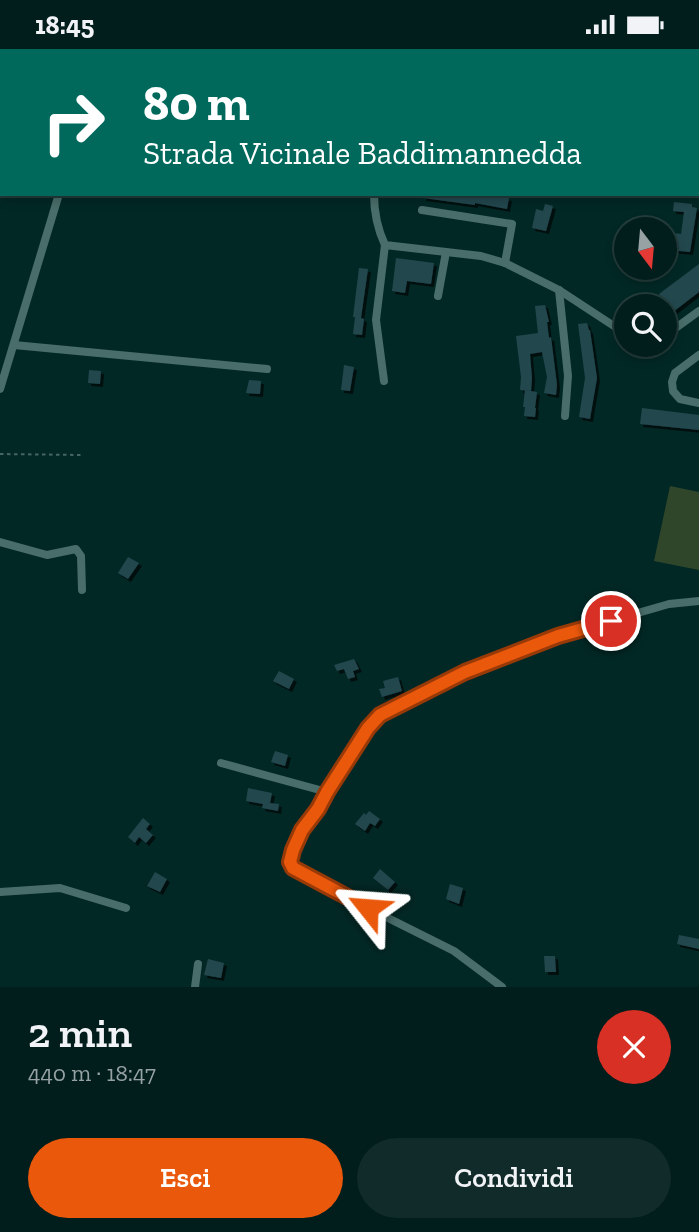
<!DOCTYPE html>
<html lang="it">
<head>
<meta charset="utf-8">
<style>
  body { margin:0; font-family:"Zilla Slab",serif; background:#102b29; color:#f1f3f6; height:100vh; display:flex; flex-direction:column; font-size:26px; white-space:nowrap }
  * { box-sizing:border-box; margin:0 }
  p { font-size:23px; color:#96a2a3 }
  .icon { flex:none; width:38px; height:38px; fill:none; stroke:currentColor; stroke-width:2; stroke-linecap:round; stroke-linejoin:round }
  .map { position:relative; height:938px; overflow:hidden }
  .details { display:flex; flex-direction:column; background:#021e1c; flex:1 }
  .details>* { flex:none }
  .hud { position:absolute; left:0px; top:0px; width:700px; height:147px; box-shadow:0 4px 10px #0003,0 0 0 2px #233c3b; background:#00695c; color:#fff; overflow:hidden }
  .needle { width:46px; rotate:164deg }
  .tools { position:absolute; left:614px; top:168px; display:grid; gap:14px }
  .tools a { display:grid; place-items:center; width:63px; height:63px; border-radius:50%; background:#021e1c; box-shadow:0 4px 10px #0003,0 0 0 2px #233c3b; font-size:35px }
  .pin { position:absolute; display:grid; place-items:center; width:60px; height:60px; color:#fff; margin:-30px; border:4px solid #fff; border-radius:50%; box-shadow:0 2px 7px #0007 }
  .me { position:absolute; width:77px; margin:-38px; rotate:298deg; stroke-linejoin:round; filter:drop-shadow(0 0 5px #0008) }
  .turn { display:flex; align-items:center; gap:24px; height:147px; padding:0 28px; font-size:32px }
  .turn .icon { width:91px; height:91px; stroke-width:2.5 }
  .turn b { display:block; font-size:49px; line-height:60px }
  .round { display:grid; place-items:center; flex:none; width:74px; height:74px; border-radius:37px; background:#102b29 }
  .head { display:flex; align-items:center; justify-content:space-between; height:119px; padding:0 28px }
  h1 { font-size:42px; font-weight:600; line-height:52px }
  .action { display:flex; gap:14px; margin-top:auto; padding:14px 28px }
  .action a { flex:1; height:80px; border-radius:42px; background:#ea580c; color:#fff; font-size:28px; font-weight:600; line-height:80px; text-align:center }
  .action a+a { background:#102b29; color:#f1f3f6 }
  .status { display:flex; justify-content:space-between; align-items:center; height:49px; padding:0 35px; background:#021e1c; direction:ltr }
  .status svg { height:19px; fill:currentColor }
  .map>svg:first-child { display:block }
</style>
</head>
<body>
<div class="status"><b>18:45</b><svg viewBox="0 0 49 12"><path d="M0 12V9h3v3zM5 12V6h3v6zM10 12V3h3v9zM15 12V0h3v12zM26 1h20v11H26zM47 4h2v5h-2z"/></svg></div>
<div class="map">
<svg width="699" height="938" viewBox="0 0 699 938">
  <defs>
    <pattern id="forest-firs" width="22" height="20" patternUnits="userSpaceOnUse" patternTransform="scale(1.75)"><rect width="22" height="20" fill="#3a5e34"/><path d="M5 1l3.5 6h-7zM16 11l3.5 6h-7z" fill="#567551"/></pattern>
    <filter id="shadow"><feDropShadow dx="3" dy="3" stdDeviation="0" flood-color="#0009"/></filter>
  </defs>
  <rect width="100%" height="100%" fill="#022825"/>
  <path fill="#2f462b" d="M 670,437 L 699,443 L 699,521 L 654,512 Z"/>
  <rect fill="url(#forest-firs)" x="385" y="0" width="278" height="2"/>
  <g fill="#24464d" filter="url(#shadow)">
    <path d="M 424,145 L 462,145 L 476,147 L 476,145 L 487,145 L 509,149 L 507,160 L 475,154 L 475,156 L 423,149 Z"/>
    <path d="M 674,153 L 692,155 L 692,158 L 697,159 L 690,203 L 670,201 L 672,184 L 681,185 L 684,163 L 673,162 Z"/>
    <path d="M 545,155 L 553,157 L 546,182 L 532,179 L 536,160 L 543,162 Z"/>
    <path d="M 396,209 L 434,214 L 431,235 L 407,232 L 405,244 L 392,242 Z"/>
    <path d="M 699,215 L 699,243 L 673,263 L 659,245 Z"/>
    <path d="M 359,219 L 368,220 L 361,269 L 364,270 L 362,286 L 353,285 L 355,268 L 353,268 Z"/>
    <path d="M 545,256 L 549,273 L 547,273 L 549,289 L 551,288 L 557,336 L 556,346 L 544,344 L 547,328 L 542,303 L 530,305 L 532,329 L 531,342 L 520,341 L 521,328 L 516,287 L 538,284 L 535,257 Z"/>
    <path d="M 587,274 L 589,281 L 590,281 L 597,329 L 590,370 L 579,368 L 585,329 L 578,275 Z"/>
    <path d="M 344,316 L 354,318 L 350,342 L 341,341 Z"/>
    <path d="M 89,321 L 101,322 L 100,335 L 88,334 Z"/>
    <path d="M 249,331 L 261,332 L 260,345 L 246,344 Z"/>
    <path d="M 525,341 L 537,343 L 535,359 L 536,359 L 535,368 L 524,367 L 525,358 L 523,358 Z"/>
    <path d="M 642,359 L 699,366 L 699,381 L 640,375 Z"/>
    <path d="M 128,508 L 139,514 L 128,530 L 118,524 Z"/>
    <path d="M 354,610 L 359,620 L 353,622 L 355,628 L 348,630 L 344,620 L 337,622 L 334,616 Z"/>
    <path d="M 279,622 L 294,630 L 289,640 L 273,632 Z"/>
    <path d="M 398,628 L 402,642 L 382,648 L 379,640 L 385,639 L 383,632 Z"/>
    <path d="M 275,702 L 288,706 L 285,717 L 271,713 Z"/>
    <path d="M 248,739 L 272,744 L 270,754 L 279,755 L 278,762 L 262,759 L 263,755 L 246,752 Z"/>
    <path d="M 369,762 L 380,770 L 375,777 L 370,774 L 365,782 L 355,775 L 364,764 L 366,766 Z"/>
    <path d="M 143,769 L 150,775 L 146,780 L 153,786 L 146,794 L 139,788 L 135,794 L 128,788 Z"/>
    <path d="M 380,820 L 395,833 L 388,841 L 373,829 Z"/>
    <path d="M 155,823 L 167,830 L 160,843 L 147,837 Z"/>
    <path d="M 450,835 L 463,839 L 459,855 L 446,850 Z"/>
    <path d="M 679,886 L 699,890 L 699,900 L 677,895 Z"/>
    <path d="M 544,907 L 555,907 L 556,923 L 545,923 Z"/>
    <path d="M 208,910 L 224,914 L 221,929 L 204,926 Z"/>
  </g>
  <g fill="none" stroke-linecap="round" stroke-linejoin="round">
    <g stroke="#466663" stroke-width="2" stroke-dasharray="3.5 3.5" stroke-linecap="butt">
      <path d="M 17,2 L 17,0"/>
      <path d="M 0,106 L 2,97"/>
      <path d="M 0,405 L 83,406"/>
    </g>
    <g stroke="#496d6a" stroke-width="8">
      <path d="M 64,0 L 64,2"/>
      <path d="M 360,0 L 360,2"/>
      <path d="M 371,0 L 371,2"/>
      <path d="M 698,50 L 699,50"/>
      <path d="M 698,123 L 699,124"/>
      <path d="M 698,135 L 699,136"/>
      <path d="M 374,145 C 374,164 377,179 385,196 L 481,207 L 505,214 L 559,241 L 620,281 L 626,283"/>
      <path d="M 422,161 L 512,175 L 505,214"/>
      <path d="M 559,241 L 568,327 L 565,367"/>
      <path d="M 438,247 L 446,203"/>
      <path d="M 665,283 L 677,278 L 699,262"/>
      <path d="M 14,296 L 267,320"/>
      <path d="M 699,306 L 675,324 L 672,333 L 673,342 L 680,350 L 699,354"/>
      <path d="M 384,332 L 376,271 L 385,196"/>
      <path d="M 0,340 L 59,145"/>
      <path d="M 0,493 L 47,506 L 76,500 L 81,507 L 82,541"/>
      <path d="M 221,714 L 327,743"/>
      <path d="M 0,843 L 60,839 L 126,859"/>
      <path d="M 195,938 L 198,915"/>
      <path d="M 502,938 L 454,902 L 390,870 L 293,819 L 290,813 L 293,801 L 302,781 L 318,760 L 327,743 L 368,679 L 380,666 L 465,623 L 558,587 L 669,555 L 699,552"/>
    </g>
  </g>
  <g fill="none" stroke-linecap="round" stroke-linejoin="round">
    <g stroke="#983908" stroke-width="18">
      <path id="route" d="M 368,859 L 293,819 L 290,813 L 293,801 L 302,781 L 318,760 L 327,743 L 368,679 L 380,666 L 465,623 L 558,587 L 611,572"/>
    </g>
    <use href="#route" stroke="#ea580c" stroke-width="12"/>
  </g>
</svg>
<div class="tools">
<a><svg class="needle" viewBox="-14 -14 28 28"><path d="M0-13l5 13h-10z" fill="#e53935"/><path d="M0 13l5-13h-10z" fill="#96a2a3"/></svg></a>
<a><svg class="icon" aria-label="search" viewBox="0 0 24 24"><circle cx="10" cy="10" r="6"/><path d="M15 15l6 6"/></svg></a>
</div>
<div class="pin" style="left:611px;top:572px;background:#d93025"><svg class="icon" aria-label="arrive" viewBox="0 0 24 24"><path d="M6 21V4h12l-3 4 3 4H6"/></svg></div>
<svg class="me" style="left:368px;top:859px" viewBox="-20 -20 40 40"><path d="M0-17L14 15 0 8-14 15z" fill="#ea580c" stroke="#fff" stroke-width="4"/></svg>
<div class="hud">
<div class="turn"><svg class="icon" aria-label="right" viewBox="0 0 24 24"><path d="M7 20v-9h11M14 6l5 5-5 5"/></svg><div><b>80 m</b>Strada Vicinale Baddimannedda</div></div>
</div>
</div>
<section class="details">
<div class="head"><div><h1>2 min</h1><p>440 m · 18:47</p></div><a class="round" style="background:#d93025;color:#fff"><svg class="icon" aria-label="close" viewBox="0 0 24 24"><path d="M6 6l12 12M18 6L6 18"/></svg></a></div>
<div class="action"><a>Esci</a><a>Condividi</a></div>
</section>
</body>
</html>
